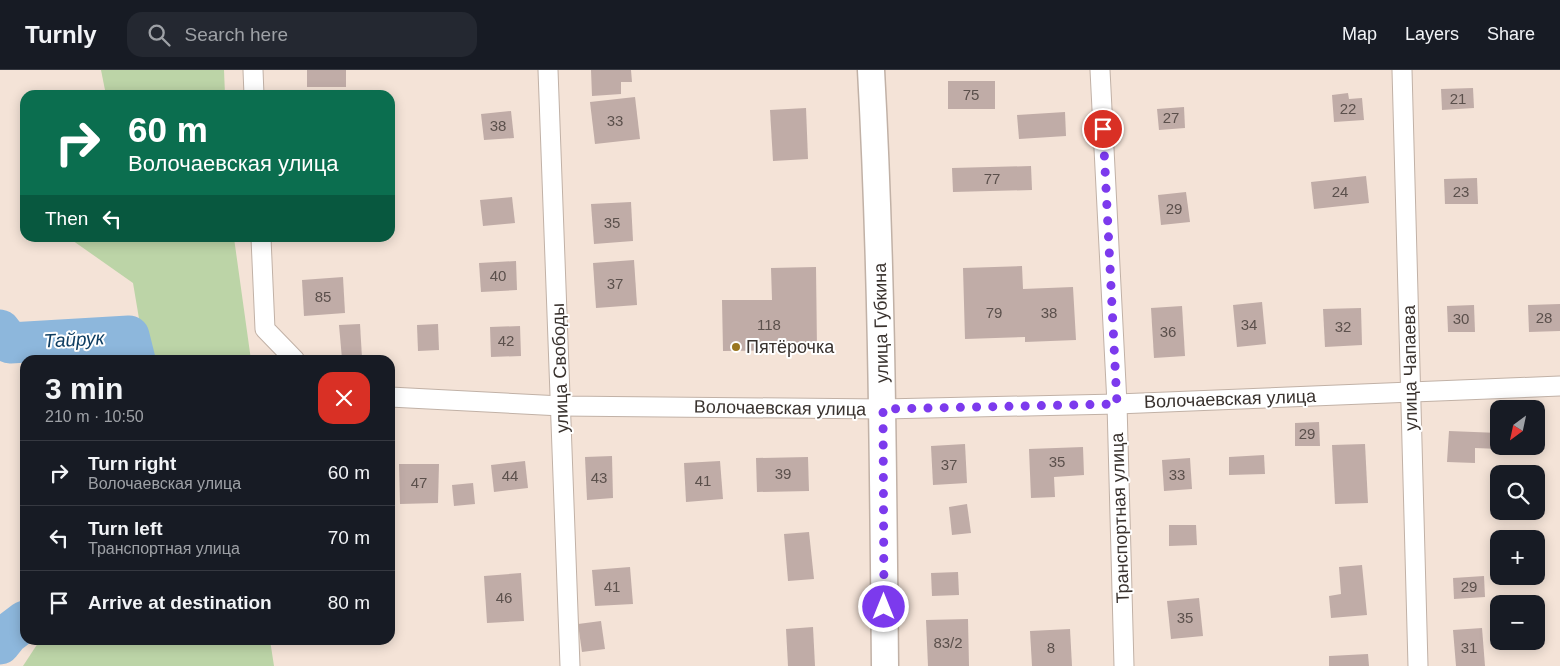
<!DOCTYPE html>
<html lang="en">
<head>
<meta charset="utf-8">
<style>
  body { margin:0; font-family:Helvetica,sans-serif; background:#242831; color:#f1f3f6; height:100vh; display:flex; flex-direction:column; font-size:19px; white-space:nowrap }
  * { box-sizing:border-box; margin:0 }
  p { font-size:16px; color:#9ea1a6 }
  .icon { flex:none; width:28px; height:28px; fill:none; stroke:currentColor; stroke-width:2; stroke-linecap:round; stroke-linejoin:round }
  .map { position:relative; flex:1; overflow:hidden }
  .drawer { position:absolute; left:20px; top:285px; width:375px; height:290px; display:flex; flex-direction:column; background:#171b24; border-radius:15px; box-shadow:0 2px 12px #0003 }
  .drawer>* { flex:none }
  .guide { position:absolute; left:20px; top:20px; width:375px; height:152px; border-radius:15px; box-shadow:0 2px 12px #0003; background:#0b6e4f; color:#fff; overflow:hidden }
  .needle { width:32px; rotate:213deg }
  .buttons { position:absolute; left:1490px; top:330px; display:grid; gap:10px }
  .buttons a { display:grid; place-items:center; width:55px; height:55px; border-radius:10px; background:#171b24; box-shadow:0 2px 12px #0003; font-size:25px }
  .pin { position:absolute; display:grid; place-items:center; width:42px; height:42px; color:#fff; margin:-21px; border:2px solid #fff; border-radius:50%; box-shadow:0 1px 5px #0007 }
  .me { position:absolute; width:55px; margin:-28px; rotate:0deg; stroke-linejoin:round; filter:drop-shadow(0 0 4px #0008) }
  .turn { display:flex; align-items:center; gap:18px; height:105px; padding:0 25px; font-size:22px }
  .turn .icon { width:65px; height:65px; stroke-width:2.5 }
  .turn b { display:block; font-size:35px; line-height:42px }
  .then { display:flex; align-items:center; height:48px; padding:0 25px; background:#0003; gap:10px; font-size:19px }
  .round { display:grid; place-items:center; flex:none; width:52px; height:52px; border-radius:15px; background:#242831 }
  .summary { display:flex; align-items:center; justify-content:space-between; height:85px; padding:0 25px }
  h1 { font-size:30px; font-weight:700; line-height:38px }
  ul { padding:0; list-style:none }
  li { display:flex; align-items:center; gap:15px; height:65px; padding:0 25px; border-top:1px solid #363941 }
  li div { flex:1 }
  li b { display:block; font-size:19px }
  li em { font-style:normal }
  header { display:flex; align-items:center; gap:30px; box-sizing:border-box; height:70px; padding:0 25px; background:#171b24; border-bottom:1px solid #363941 }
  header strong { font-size:24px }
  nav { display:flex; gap:28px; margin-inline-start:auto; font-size:18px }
  .search { width:350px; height:45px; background:#242831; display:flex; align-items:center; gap:12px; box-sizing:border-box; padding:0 18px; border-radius:15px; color:#9ea1a6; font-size:19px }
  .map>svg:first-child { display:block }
</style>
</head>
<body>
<header>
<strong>Turnly</strong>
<div class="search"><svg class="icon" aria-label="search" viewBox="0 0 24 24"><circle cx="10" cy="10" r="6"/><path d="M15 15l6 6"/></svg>Search here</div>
<nav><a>Map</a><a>Layers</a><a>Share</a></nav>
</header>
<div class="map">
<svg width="1560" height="596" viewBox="0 0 1560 596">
  <rect width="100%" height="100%" fill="#f4e3d7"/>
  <g fill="#bcd4a7">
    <path d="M 101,0 L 224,0 L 225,25 L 106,25 Z"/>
    <path d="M 69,168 L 234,168 L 251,290 L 146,290 L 133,213 Z"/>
    <path d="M 40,570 L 270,570 L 274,596 L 23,596 Z"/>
  </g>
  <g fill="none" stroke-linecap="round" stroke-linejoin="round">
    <g stroke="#8db7dc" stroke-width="41">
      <path d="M 0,260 L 10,273 L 129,266 L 135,290"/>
      <path d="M 0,574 L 8,564 L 25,551"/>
    </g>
  </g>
  <g fill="#c0aca7">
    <rect x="307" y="0" width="39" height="17"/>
    <path d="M 591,0 L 631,0 L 632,12 L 621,12 L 621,24 L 592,26 Z"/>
    <rect x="948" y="11" width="47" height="28"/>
    <path d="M 1473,18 L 1474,38 L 1442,40 L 1441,19 Z"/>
    <path d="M 1348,23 L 1349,29 L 1362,28 L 1364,50 L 1334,52 L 1332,25 Z"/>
    <path d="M 635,27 L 640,69 L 595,74 L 590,32 Z"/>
    <path d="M 1184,37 L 1185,58 L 1159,60 L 1157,39 Z"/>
    <path d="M 806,38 L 808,89 L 773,91 L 770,40 Z"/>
    <path d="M 511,41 L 514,68 L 484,70 L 481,44 Z"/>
    <path d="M 1065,42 L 1066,66 L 1019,69 L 1017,45 Z"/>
    <path d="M 1031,96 L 1032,120 L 953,122 L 952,98 Z"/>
    <path d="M 1366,106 L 1369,133 L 1314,139 L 1311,112 Z"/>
    <path d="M 1477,108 L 1478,134 L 1445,134 L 1444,109 Z"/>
    <path d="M 1186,122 L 1190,152 L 1161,155 L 1158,125 Z"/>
    <path d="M 512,127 L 515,153 L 483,156 L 480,130 Z"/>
    <path d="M 631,132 L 633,171 L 594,174 L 591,134 Z"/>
    <path d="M 311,168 L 330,168 L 330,169 L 312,170 Z"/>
    <path d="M 634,190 L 637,235 L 596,238 L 593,193 Z"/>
    <path d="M 516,191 L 517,220 L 481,222 L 479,193 Z"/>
    <path d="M 1022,196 L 1023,219 L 1073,217 L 1076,270 L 1025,272 L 1025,267 L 965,269 L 963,198 Z"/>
    <path d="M 816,197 L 817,280 L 723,281 L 722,230 L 772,230 L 771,198 Z"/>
    <path d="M 343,207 L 345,243 L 304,246 L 302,210 Z"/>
    <path d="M 1262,232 L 1266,274 L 1237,277 L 1233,235 Z"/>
    <path d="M 1560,234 L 1560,261 L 1529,262 L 1528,235 Z"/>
    <path d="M 1474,235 L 1475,262 L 1448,262 L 1447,236 Z"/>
    <path d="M 1182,236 L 1185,286 L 1154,288 L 1151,238 Z"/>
    <path d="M 1361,238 L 1362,275 L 1325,277 L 1323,239 Z"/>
    <path d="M 360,254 L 362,288 L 342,289 L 339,255 Z"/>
    <path d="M 438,254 L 439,280 L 418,281 L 417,255 Z"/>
    <path d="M 520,256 L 521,286 L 491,287 L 490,257 Z"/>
    <path d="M 1319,352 L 1320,376 L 1295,376 L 1295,353 Z"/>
    <path d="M 1449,361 L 1499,363 L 1499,379 L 1475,378 L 1475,393 L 1447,392 Z"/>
    <path d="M 965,374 L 967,413 L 933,415 L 931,376 Z"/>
    <path d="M 1365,374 L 1368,433 L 1335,434 L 1332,375 Z"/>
    <path d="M 1083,377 L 1084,405 L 1054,407 L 1055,427 L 1031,428 L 1029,379 Z"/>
    <path d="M 1264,385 L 1265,404 L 1229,405 L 1229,387 Z"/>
    <path d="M 612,386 L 613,428 L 587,430 L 585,387 Z"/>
    <path d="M 808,387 L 809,421 L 757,422 L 756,388 Z"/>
    <path d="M 1190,388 L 1192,419 L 1164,421 L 1162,390 Z"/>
    <path d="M 525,391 L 528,418 L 494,422 L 491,395 Z"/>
    <path d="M 720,391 L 723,429 L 686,432 L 684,393 Z"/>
    <path d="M 399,394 L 439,394 L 438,433 L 400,434 Z"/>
    <path d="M 473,413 L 475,434 L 454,436 L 452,415 Z"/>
    <path d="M 967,434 L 971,463 L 952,465 L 949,437 Z"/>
    <path d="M 1169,455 L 1196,455 L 1197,475 L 1169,476 Z"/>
    <path d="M 809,462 L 814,509 L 788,511 L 784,464 Z"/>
    <path d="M 1362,495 L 1367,545 L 1331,548 L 1329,526 L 1341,524 L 1339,497 Z"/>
    <path d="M 630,497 L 633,534 L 595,536 L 592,500 Z"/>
    <path d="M 958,502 L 959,525 L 932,526 L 931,503 Z"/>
    <path d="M 521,503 L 524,551 L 487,553 L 484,506 Z"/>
    <path d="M 1484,506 L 1485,527 L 1454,529 L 1453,508 Z"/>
    <path d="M 1199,528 L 1203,566 L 1171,569 L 1167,531 Z"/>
    <path d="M 968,549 L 969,596 L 928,596 L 926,550 Z"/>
    <path d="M 601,551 L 605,579 L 582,582 L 578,554 Z"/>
    <path d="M 813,557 L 815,596 L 788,596 L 786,559 Z"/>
    <path d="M 1482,558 L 1485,596 L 1456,596 L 1453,560 Z"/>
    <path d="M 1070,559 L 1072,596 L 1032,596 L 1030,561 Z"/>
    <path d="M 1368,584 L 1369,596 L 1329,596 L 1329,586 Z"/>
  </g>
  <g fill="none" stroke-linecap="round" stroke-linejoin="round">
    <g stroke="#c1b1a6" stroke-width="21">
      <g id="street">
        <path d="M 253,0 L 254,25"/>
        <path d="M 548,0 L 570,596"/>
        <path d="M 1100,0 L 1117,334 L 1124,596"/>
        <path d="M 1402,0 L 1418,596"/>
        <path d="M 261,168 L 265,259 L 295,290"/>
        <path d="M 390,327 L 561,336 L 883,339 L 1117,334 L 1560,316"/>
      </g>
    </g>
    <g stroke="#c1b1a6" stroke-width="29">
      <path id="secondary" d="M 871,0 C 882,199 883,397 885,596"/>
    </g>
    <use href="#street" stroke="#fff" stroke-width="19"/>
    <use href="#secondary" stroke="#fff" stroke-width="26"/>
  </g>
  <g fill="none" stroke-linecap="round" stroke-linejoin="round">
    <path stroke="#7c3aed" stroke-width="9" stroke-dasharray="0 16.2" d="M 884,537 L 883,339 L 1117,334 L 1103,59"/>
  </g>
  <circle fill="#9a7621" stroke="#fff" stroke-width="2" cx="736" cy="277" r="5"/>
  <g text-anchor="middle" stroke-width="4" stroke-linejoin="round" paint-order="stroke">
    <g font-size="15" fill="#5b504c">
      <text x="971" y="30">75</text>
      <text x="1458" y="34">21</text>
      <text x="1348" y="44">22</text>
      <text x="1171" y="53">27</text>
      <text x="615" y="56">33</text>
      <text x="498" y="61">38</text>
      <text x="992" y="114">77</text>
      <text x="1340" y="127">24</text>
      <text x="1461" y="127">23</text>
      <text x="1174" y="144">29</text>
      <text x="612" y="158">35</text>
      <text x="498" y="211">40</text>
      <text x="615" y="219">37</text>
      <text x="323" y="232">85</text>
      <text x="994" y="248">79</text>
      <text x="1049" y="248">38</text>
      <text x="1544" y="253">28</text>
      <text x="1461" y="254">30</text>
      <text x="769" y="260">118</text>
      <text x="1249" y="260">34</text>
      <text x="1343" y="262">32</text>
      <text x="1168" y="267">36</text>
      <text x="506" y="276">42</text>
      <text x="1307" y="369">29</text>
      <text x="1057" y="397">35</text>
      <text x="949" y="400">37</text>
      <text x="783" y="409">39</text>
      <text x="1177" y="410">33</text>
      <text x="510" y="411">44</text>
      <text x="599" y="413">43</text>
      <text x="703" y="416">41</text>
      <text x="419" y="418">47</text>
      <text x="612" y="522">41</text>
      <text x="1469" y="522">29</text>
      <text x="504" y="533">46</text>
      <text x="1185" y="553">35</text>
      <text x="948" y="578">83/2</text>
      <text x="1051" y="583">8</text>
      <text x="1469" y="583">31</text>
    </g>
    <g font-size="18" fill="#39322e" stroke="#fff">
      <text transform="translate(881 253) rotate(-91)" y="6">улица Губкина</text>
      <text transform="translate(560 298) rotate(-92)" y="6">улица Свободы</text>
      <text transform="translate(1410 298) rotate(-91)" y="6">улица Чапаева</text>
      <text transform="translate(1230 329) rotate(-2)" y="6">Волочаевская улица</text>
      <text transform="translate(780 338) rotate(1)" y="6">Волочаевская улица</text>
      <text transform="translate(1120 448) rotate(-92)" y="6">Транспортная улица</text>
    </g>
    <g font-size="18" fill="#39322e" stroke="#fff" text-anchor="start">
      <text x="746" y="283">Пятёрочка</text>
    </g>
    <g font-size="19" font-style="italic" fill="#0f3e62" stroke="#fff">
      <text transform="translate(74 269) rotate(-3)" y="7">Тайрук</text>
    </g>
  </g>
</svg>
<div class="buttons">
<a><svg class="needle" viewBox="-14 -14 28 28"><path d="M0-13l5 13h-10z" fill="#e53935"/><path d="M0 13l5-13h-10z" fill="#9ea1a6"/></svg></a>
<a><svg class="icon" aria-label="search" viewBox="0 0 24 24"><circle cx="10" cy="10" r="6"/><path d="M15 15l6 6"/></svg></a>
<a>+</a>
<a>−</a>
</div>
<div class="pin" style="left:1103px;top:59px;background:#d93025"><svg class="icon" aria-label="arrive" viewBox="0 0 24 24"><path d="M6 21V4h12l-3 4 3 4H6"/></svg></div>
<svg class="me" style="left:884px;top:537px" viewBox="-20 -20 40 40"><circle r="17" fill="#7c3aed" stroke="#fff" stroke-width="3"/><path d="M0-11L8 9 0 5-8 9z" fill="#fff"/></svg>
<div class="guide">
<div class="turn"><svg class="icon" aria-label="right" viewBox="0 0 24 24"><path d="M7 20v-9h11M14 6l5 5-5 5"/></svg><div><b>60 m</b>Волочаевская улица</div></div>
<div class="then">Then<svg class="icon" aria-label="left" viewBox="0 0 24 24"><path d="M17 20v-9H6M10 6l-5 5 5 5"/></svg></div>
</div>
<section class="drawer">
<div class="summary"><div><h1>3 min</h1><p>210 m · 10:50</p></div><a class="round" style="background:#d93025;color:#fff"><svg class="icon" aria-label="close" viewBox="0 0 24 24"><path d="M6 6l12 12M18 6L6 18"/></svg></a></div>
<ul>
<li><svg class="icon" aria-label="right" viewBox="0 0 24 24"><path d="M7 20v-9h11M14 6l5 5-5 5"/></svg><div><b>Turn right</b><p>Волочаевская улица</p></div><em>60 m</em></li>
<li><svg class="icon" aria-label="left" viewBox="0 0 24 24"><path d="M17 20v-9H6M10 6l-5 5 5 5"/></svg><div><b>Turn left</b><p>Транспортная улица</p></div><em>70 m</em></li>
<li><svg class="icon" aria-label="arrive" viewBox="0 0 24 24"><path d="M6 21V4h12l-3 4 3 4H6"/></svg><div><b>Arrive at destination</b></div><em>80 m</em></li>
</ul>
</section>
</div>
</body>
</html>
